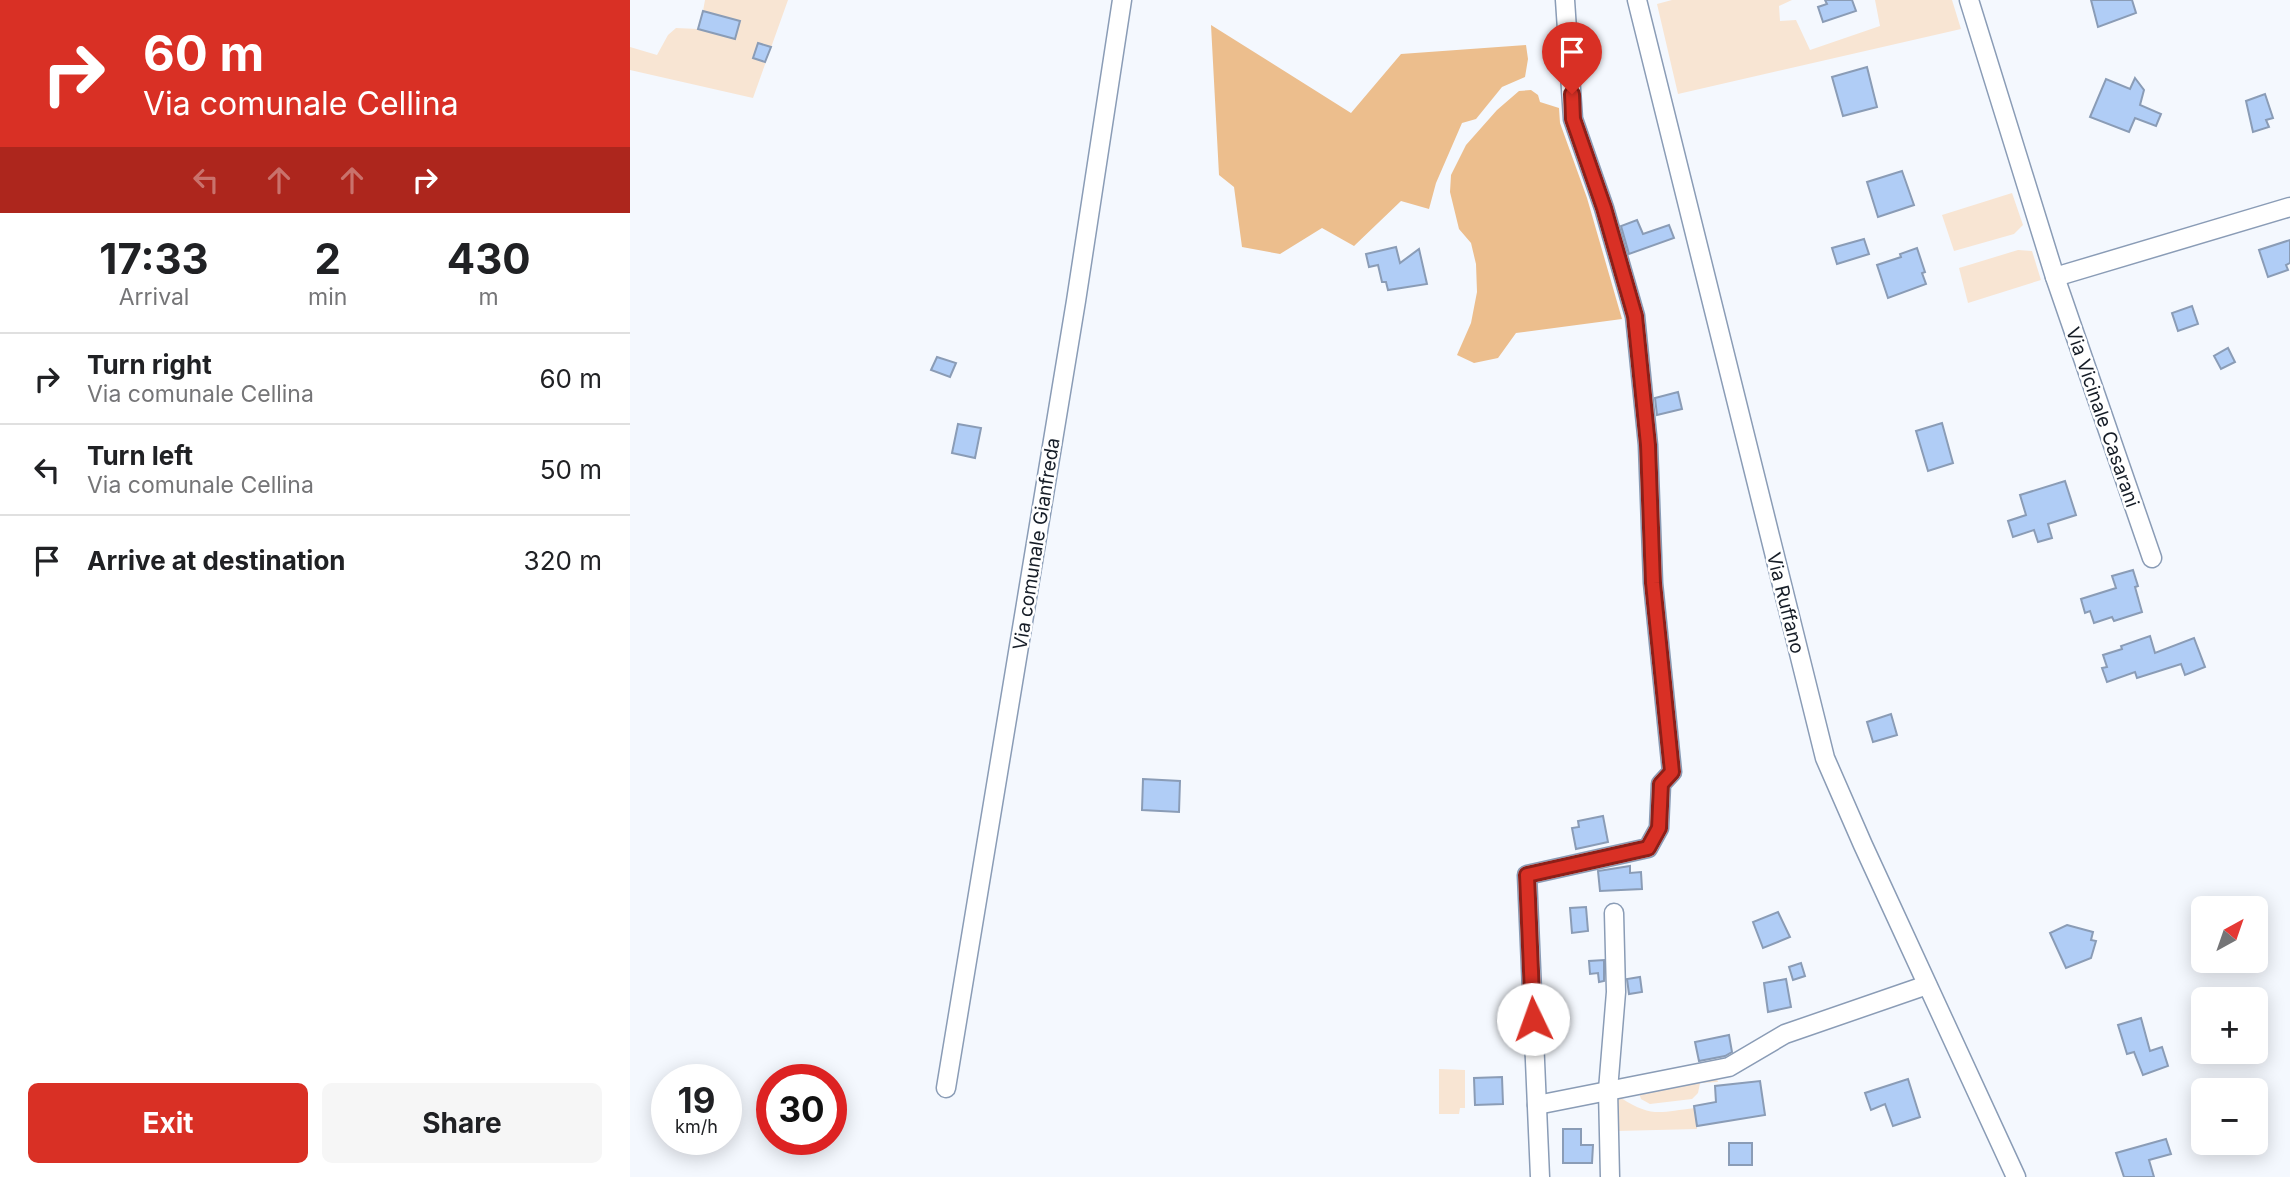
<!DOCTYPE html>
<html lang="en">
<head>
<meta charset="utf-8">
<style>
  body { margin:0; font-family:Inter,sans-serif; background:#f6f6f6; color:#202124; height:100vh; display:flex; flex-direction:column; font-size:26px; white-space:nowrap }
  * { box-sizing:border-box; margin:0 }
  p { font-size:23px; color:#757577 }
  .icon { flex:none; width:38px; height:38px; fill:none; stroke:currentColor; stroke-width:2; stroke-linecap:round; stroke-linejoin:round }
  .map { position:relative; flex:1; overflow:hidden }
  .panel { display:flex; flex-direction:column; background:#fff; width:630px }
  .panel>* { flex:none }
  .hud { background:#d93025; color:#fff; overflow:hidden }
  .needle { width:46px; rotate:40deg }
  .tools { position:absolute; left:1561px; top:896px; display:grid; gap:14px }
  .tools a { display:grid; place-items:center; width:77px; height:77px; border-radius:10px; background:#fff; box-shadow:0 4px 18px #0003; font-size:35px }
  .speed { position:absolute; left:21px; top:1064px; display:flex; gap:14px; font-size:35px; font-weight:700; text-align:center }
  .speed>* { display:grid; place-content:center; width:91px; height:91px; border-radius:50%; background:#fff; box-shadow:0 4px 18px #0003; line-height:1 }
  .speed small { font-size:18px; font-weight:400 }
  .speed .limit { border:10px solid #d22; background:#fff; color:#111 }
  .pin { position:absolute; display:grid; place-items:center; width:60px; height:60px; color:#fff; margin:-72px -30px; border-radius:50% 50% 50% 0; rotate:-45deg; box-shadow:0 0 7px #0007 }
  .pin .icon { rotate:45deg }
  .me { position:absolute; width:77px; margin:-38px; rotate:357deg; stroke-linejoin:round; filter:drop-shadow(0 0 5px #0008) }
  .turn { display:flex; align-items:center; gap:24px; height:147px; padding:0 28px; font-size:32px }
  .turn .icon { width:91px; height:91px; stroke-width:2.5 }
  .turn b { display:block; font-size:49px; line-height:60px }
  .lanes { display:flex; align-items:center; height:66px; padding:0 28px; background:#0003; justify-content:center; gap:35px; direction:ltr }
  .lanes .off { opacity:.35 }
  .eta { display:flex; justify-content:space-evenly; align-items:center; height:119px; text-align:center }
  .eta b { font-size:42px; font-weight:700; line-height:49px }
  .action { display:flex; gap:14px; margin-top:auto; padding:14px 28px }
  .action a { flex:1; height:80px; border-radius:10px; background:#d93025; color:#fff; font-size:28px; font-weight:700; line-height:80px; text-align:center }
  .action a+a { background:#f6f6f6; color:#202124 }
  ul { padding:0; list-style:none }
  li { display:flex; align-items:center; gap:21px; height:91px; padding:0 28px; border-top:2px solid #e0e0e0 }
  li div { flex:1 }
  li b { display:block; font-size:26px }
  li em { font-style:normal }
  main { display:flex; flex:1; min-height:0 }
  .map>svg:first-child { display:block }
</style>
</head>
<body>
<main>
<section class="panel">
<div class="hud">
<div class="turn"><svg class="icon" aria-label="right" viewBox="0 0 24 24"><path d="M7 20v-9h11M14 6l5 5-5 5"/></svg><div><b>60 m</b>Via comunale Cellina</div></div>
<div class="lanes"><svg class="icon off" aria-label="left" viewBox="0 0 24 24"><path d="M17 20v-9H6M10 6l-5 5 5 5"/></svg><svg class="icon off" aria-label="ahead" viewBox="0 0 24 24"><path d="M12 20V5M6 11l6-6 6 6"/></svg><svg class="icon off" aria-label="ahead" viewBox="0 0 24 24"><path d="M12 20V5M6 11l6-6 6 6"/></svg><svg class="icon" aria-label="right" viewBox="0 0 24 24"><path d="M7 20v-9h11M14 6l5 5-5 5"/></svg></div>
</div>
<div class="eta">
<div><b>17:33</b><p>Arrival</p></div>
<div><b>2</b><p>min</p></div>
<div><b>430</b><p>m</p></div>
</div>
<ul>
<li><svg class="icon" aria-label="right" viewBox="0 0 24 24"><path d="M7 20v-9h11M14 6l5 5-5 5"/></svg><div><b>Turn right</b><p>Via comunale Cellina</p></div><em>60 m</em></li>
<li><svg class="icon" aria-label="left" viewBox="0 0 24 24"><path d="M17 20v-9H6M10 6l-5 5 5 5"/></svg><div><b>Turn left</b><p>Via comunale Cellina</p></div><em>50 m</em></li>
<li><svg class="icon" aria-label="arrive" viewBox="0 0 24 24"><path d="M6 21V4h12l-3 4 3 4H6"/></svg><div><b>Arrive at destination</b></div><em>320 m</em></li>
</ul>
<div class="action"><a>Exit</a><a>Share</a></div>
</section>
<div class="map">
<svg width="1660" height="1177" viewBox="0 0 1660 1177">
  <rect width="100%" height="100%" fill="#f4f8fe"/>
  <g fill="#f8e5d3">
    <path d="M 75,0 L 158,0 L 123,98 L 0,70 L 0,47 L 27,55 L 38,35 L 46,28 L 68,29 L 105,39 L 109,21 L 73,11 Z"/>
    <path d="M 1042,0 L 1162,0 L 1149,6 L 1150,21 L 1166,20 L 1180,50 L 1250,26 L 1245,0 L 1322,0 L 1331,29 L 1048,94 L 1027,4 Z"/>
    <path d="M 1382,193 L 1393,225 L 1384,234 L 1324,251 L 1312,215 Z"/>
    <path d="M 1388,250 L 1402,251 L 1411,280 L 1338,303 L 1329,268 Z"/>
    <path d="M 809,1069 L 835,1070 L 835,1108 L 830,1108 L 829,1114 L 809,1114 Z"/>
    <path d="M 1086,1075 L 1088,1082 L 1070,1083 L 1068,1093 L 1062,1099 L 1020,1104 L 1011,1099 L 1007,1087 Z"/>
    <path d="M 991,1098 C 1022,1118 1030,1112 1065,1108 L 1067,1129 L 986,1131 L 987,1101 Z"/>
  </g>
  <g fill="#ecbe8d">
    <path d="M 581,25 L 721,113 L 771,54 L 896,45 L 898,59 L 895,77 L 872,87 L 846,119 L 832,123 L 806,183 L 799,209 L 771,201 L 724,246 L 692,228 L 650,254 L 612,247 L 604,187 L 589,175 Z"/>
    <path d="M 901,90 L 908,95 L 910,102 L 929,108 L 930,123 L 957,198 L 992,319 L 886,333 L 868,358 L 844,363 L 827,355 L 841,323 L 847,292 L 846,264 L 841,243 L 829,229 L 820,192 L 821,175 L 836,145 L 867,110 L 889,91 Z"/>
  </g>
  <g fill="#b0cdf6" stroke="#8a9cb6" stroke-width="2">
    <path d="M 1195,0 L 1222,0 L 1226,11 L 1193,22 L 1188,7 L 1197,4 Z"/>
    <path d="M 1461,0 L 1502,0 L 1506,13 L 1468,27 Z"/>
    <path d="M 73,11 L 110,21 L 105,39 L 68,29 Z"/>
    <path d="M 128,43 L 141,47 L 135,62 L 123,58 Z"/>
    <path d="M 1237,67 L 1247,107 L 1213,116 L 1202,77 Z"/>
    <path d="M 1505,78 L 1514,90 L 1510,105 L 1531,114 L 1526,126 L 1505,118 L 1499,132 L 1460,117 L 1476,79 L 1500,89 Z"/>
    <path d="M 1635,94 L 1643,118 L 1636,120 L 1639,127 L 1623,132 L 1616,101 Z"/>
    <path d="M 1272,171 L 1284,205 L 1248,217 L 1237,182 Z"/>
    <path d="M 1007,220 L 1013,234 L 1039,225 L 1044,238 L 999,254 L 991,226 Z"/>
    <path d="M 1234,239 L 1239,254 L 1207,264 L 1202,248 Z"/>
    <path d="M 1660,240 L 1660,263 L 1656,265 L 1658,270 L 1638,277 L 1629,250 Z"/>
    <path d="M 766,247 L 770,263 L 789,249 L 797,284 L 758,290 L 756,282 L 752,282 L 748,265 L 739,267 L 736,254 Z"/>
    <path d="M 1287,248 L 1295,272 L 1292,273 L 1296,284 L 1258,298 L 1247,265 L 1271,257 L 1270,254 Z"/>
    <path d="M 1562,306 L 1568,324 L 1548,331 L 1542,313 Z"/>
    <path d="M 1598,348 L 1605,362 L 1591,369 L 1584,356 Z"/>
    <path d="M 307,357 L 326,363 L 320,377 L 301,370 Z"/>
    <path d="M 1048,392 L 1052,409 L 1027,415 L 1025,398 Z"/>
    <path d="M 1312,423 L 1323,463 L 1298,471 L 1286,431 Z"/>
    <path d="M 328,424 L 351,428 L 345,458 L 322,453 Z"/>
    <path d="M 1435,481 L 1446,515 L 1418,524 L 1422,538 L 1408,542 L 1404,530 L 1383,537 L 1378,521 L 1396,515 L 1390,495 Z"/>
    <path d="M 1503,570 L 1508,586 L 1505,587 L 1512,612 L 1484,621 L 1482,617 L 1464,623 L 1460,611 L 1455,613 L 1451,599 L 1486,588 L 1482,576 Z"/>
    <path d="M 1520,636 L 1525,653 L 1564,638 L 1575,667 L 1555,675 L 1551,664 L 1507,678 L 1505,672 L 1477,682 L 1472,668 L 1477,667 L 1473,655 L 1492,649 L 1491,646 Z"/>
    <path d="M 1261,714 L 1267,735 L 1243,742 L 1237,722 Z"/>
    <path d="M 513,779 L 550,781 L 549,812 L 512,810 Z"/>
    <path d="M 973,816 L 978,842 L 946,849 L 942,828 L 949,827 L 948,821 Z"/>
    <path d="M 1000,866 L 1000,873 L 1011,872 L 1012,889 L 970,891 L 968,871 Z"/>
    <path d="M 956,907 L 958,931 L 942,933 L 940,908 Z"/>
    <path d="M 1148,912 L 1160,937 L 1133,948 L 1123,922 Z"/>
    <path d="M 1437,925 L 1463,932 L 1461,940 L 1466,941 L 1461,958 L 1436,968 L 1420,933 Z"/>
    <path d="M 974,960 L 974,981 L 969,982 L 968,973 L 960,974 L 959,961 Z"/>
    <path d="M 1171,963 L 1175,976 L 1163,980 L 1159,967 Z"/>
    <path d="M 1010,977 L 1012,992 L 999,994 L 997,979 Z"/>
    <path d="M 1156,979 L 1161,1007 L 1138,1012 L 1134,983 Z"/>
    <path d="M 1511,1018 L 1520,1051 L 1532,1047 L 1538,1066 L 1513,1075 L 1504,1052 L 1497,1054 L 1488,1025 Z"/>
    <path d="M 1099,1035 L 1102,1052 L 1095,1056 L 1069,1061 L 1065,1042 Z"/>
    <path d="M 872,1077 L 873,1104 L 845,1105 L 844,1078 Z"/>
    <path d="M 1278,1079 L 1290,1117 L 1263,1126 L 1255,1104 L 1241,1110 L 1235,1093 Z"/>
    <path d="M 1130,1081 L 1135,1115 L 1067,1126 L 1064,1106 L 1086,1102 L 1085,1086 Z"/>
    <path d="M 933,1129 L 951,1129 L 951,1145 L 963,1145 L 962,1163 L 933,1163 Z"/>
    <path d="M 1536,1139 L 1541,1154 L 1519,1160 L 1524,1177 L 1494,1177 L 1486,1153 Z"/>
    <rect x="1099" y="1143" width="23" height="22"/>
  </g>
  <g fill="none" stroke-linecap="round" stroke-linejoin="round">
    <g stroke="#8a9cb6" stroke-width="21">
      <g id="minor">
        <path d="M 1007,0 L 1195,758 L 1233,845 L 1386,1177"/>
        <path d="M 1339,0 L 1425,277 L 1660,207"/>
        <path d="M 1425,277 L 1522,558"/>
        <path d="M 316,1088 L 446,301 L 492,0"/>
        <path d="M 907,1105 L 1099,1067 L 1155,1034 L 1297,985"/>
        <path d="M 910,1177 L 897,875 L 1018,848 L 1029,828 L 1031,784 L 1042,772 L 1023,583 L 1018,445 L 1005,316 L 974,208 L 943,119 L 935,0"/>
        <path d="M 980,1177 L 978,1090 L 986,992 L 984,913"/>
      </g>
    </g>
    <use href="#minor" stroke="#fff" stroke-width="18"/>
  </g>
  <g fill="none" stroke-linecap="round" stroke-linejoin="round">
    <g stroke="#8d1f18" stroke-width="18">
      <path id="route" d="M 903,1019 L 897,875 L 1018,848 L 1029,828 L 1031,784 L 1042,772 L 1023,583 L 1018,445 L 1005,316 L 974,208 L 943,119 L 942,94"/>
    </g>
    <use href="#route" stroke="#d93025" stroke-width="12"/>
  </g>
  <g text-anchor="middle" stroke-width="5" stroke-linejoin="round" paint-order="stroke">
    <g font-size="19" fill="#161d27" stroke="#fff">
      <text transform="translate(1473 417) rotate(71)" y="7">Via Vicinale Casarani</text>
      <text transform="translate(406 544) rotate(-81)" y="7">Via comunale Gianfreda</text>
      <text transform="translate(1156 603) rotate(76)" y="7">Via Ruffano</text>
    </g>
  </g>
</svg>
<div class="tools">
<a><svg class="needle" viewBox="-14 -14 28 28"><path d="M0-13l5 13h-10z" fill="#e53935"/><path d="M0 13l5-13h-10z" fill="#757577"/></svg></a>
<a>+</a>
<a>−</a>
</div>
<div class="speed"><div>19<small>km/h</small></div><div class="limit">30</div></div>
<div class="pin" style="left:942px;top:94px;background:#d93025"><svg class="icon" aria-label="arrive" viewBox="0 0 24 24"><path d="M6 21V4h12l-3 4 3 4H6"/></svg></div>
<svg class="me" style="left:903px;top:1019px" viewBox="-20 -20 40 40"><circle r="19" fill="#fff"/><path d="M0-13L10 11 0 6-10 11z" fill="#d93025"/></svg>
</div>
</main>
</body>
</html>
